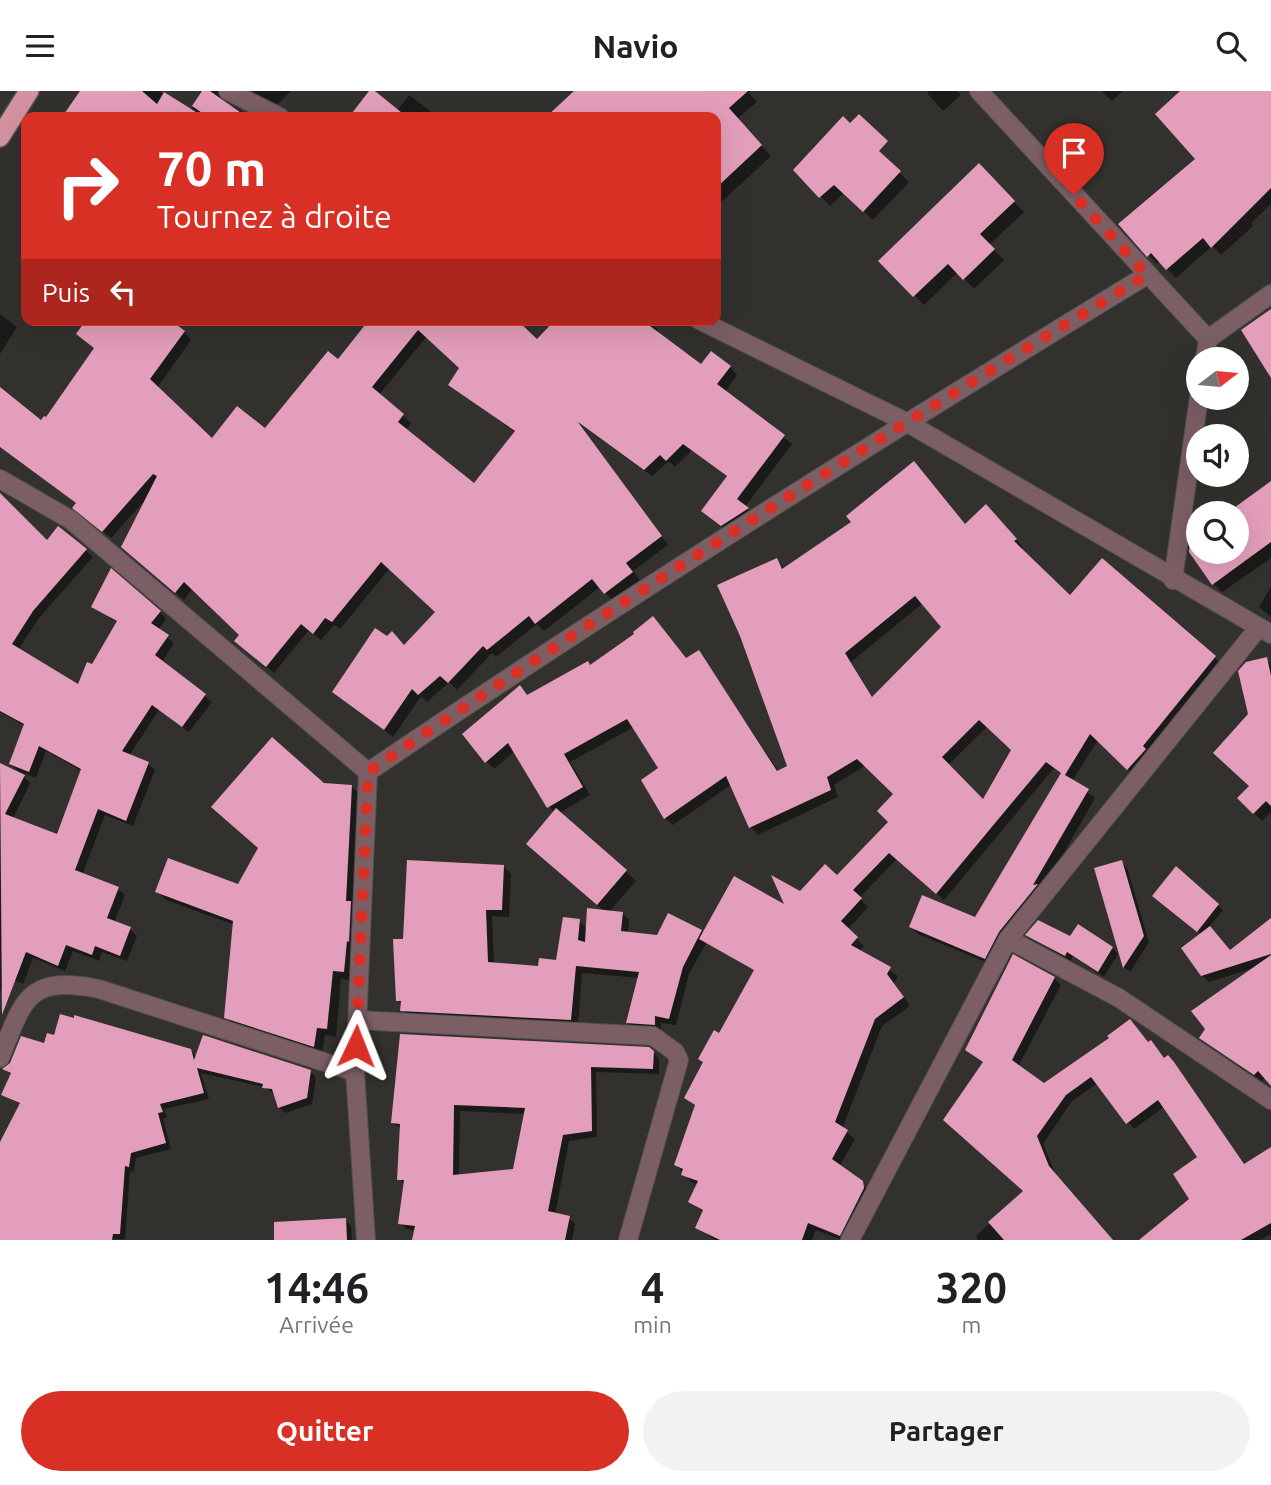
<!DOCTYPE html>
<html lang="fr">
<head>
<meta charset="utf-8">
<style>
  body { margin:0; font-family:Ubuntu,sans-serif; background:#f2f2f2; color:#202124; height:100vh; display:flex; flex-direction:column; font-size:26px; white-space:nowrap }
  * { box-sizing:border-box; margin:0 }
  p { font-size:23px; color:#757577 }
  .icon { flex:none; width:38px; height:38px; fill:none; stroke:currentColor; stroke-width:2; stroke-linecap:round; stroke-linejoin:round }
  .map { position:relative; height:1149px; overflow:hidden }
  .panel { display:flex; flex-direction:column; background:#fff; flex:1 }
  .panel>* { flex:none }
  .hud { position:absolute; left:21px; top:21px; width:700px; height:214px; border-radius:14px; box-shadow:0 7px 28px #0002; background:#d93025; color:#fff; overflow:hidden }
  .needle { width:46px; rotate:74deg }
  .fabs { position:absolute; left:1186px; top:256px; display:grid; gap:14px }
  .fabs a { display:grid; place-items:center; width:63px; height:63px; border-radius:50%; background:#fff; box-shadow:0 7px 28px #0002; font-size:35px }
  .pin { position:absolute; display:grid; place-items:center; width:60px; height:60px; color:#fff; margin:-72px -30px; border-radius:50% 50% 50% 0; rotate:-45deg; box-shadow:0 0 7px #0007 }
  .pin .icon { rotate:45deg }
  .me { position:absolute; width:77px; margin:-38px; rotate:2deg; stroke-linejoin:round; filter:drop-shadow(0 0 5px #0008) }
  .turn { display:flex; align-items:center; gap:24px; height:147px; padding:0 21px; font-size:32px }
  .turn .icon { width:91px; height:91px; stroke-width:2.5 }
  .turn b { display:block; font-size:49px; line-height:60px }
  .then { display:flex; align-items:center; height:66px; padding:0 21px; background:#0003; gap:14px; font-size:26px }
  .eta { display:flex; justify-content:space-evenly; align-items:center; height:119px; text-align:center }
  .eta b { font-size:42px; font-weight:700; line-height:49px }
  .action { display:flex; gap:14px; margin-top:auto; padding:14px 21px }
  .action a { flex:1; height:80px; border-radius:42px; background:#d93025; color:#fff; font-size:28px; font-weight:700; line-height:80px; text-align:center }
  .action a+a { background:#f2f2f2; color:#202124 }
  header { display:flex; justify-content:space-between; align-items:center; height:91px; padding:0 21px; background:#fff; font-size:32px; font-weight:700 }
  .map>svg:first-child { display:block }
</style>
</head>
<body>
<header><svg class="icon" aria-label="menu" viewBox="0 0 24 24"><path d="M4 6h16M4 12h16M4 18h16"/></svg>Navio<svg class="icon" aria-label="search" viewBox="0 0 24 24"><circle cx="10" cy="10" r="6"/><path d="M15 15l6 6"/></svg></header>
<div class="map">
<svg width="1271" height="1149" viewBox="0 0 1271 1149">
  <rect width="100%" height="100%" fill="#32312e"/>
  <g fill="#0007" fill-rule="evenodd">
    <path d="M 82,0 L 159,0 L 190,20 L 204,0 L 230,0 L 225,4 L 226,12 L 252,26 L 115,26 L 111,23 L 109,26 L 64,26 Z"/>
    <path d="M 245,0 L 291,0 L 277,14 Z"/>
    <path d="M 372,0 L 397,20 L 409,4 L 438,26 L 351,26 Z"/>
    <path d="M 577,0 L 751,0 L 749,2 L 757,11 L 737,28 L 771,65 L 716,116 L 716,26 L 560,26 L 555,21 Z"/>
    <path d="M 929,0 L 957,0 L 961,4 L 943,20 L 927,2 Z"/>
    <path d="M 1102,0 L 1123,0 L 1112,10 Z"/>
    <path d="M 1182,0 L 1271,0 L 1271,113 L 1251,132 L 1253,135 L 1221,164 L 1212,155 L 1176,187 L 1160,170 L 1157,173 L 1149,164 L 1198,69 Z"/>
    <path d="M 843,27 L 909,91 L 873,129 L 844,102 L 830,115 L 795,79 Z"/>
    <path d="M 979,75 L 1024,121 L 989,154 L 1004,169 L 974,198 L 958,181 L 924,214 L 881,170 Z"/>
    <path d="M 0,223 L 17,236 L 0,263 Z"/>
    <path d="M 371,229 L 537,250 L 557,229 L 648,229 L 658,239 L 656,242 L 702,276 L 730,276 L 737,284 L 725,301 L 792,353 L 745,416 L 755,426 L 730,442 L 703,420 L 728,386 L 692,359 L 675,376 L 669,370 L 652,385 L 581,334 L 668,454 L 633,480 L 640,489 L 613,510 L 600,496 L 544,540 L 537,533 L 496,566 L 492,562 L 457,599 L 449,591 L 427,611 L 421,605 L 393,646 L 340,605 L 405,556 L 438,521 L 390,477 L 340,538 L 334,534 L 321,549 L 309,539 L 274,582 L 244,557 L 241,544 L 193,497 L 184,509 L 131,464 L 146,408 L 111,447 L 83,424 L 77,413 L 0,356 L 0,299 L 41,331 L 47,329 L 95,258 L 78,243 L 184,241 L 191,249 L 157,297 L 213,349 L 265,339 L 338,270 ZM 427,245 L 461,277 L 450,293 L 516,342 L 474,395 L 406,339 L 411,332 L 379,304 Z"/>
    <path d="M 1271,393 L 1271,467 L 1222,501 L 1213,492 L 1199,460 L 1237,460 Z"/>
    <path d="M 0,404 L 48,451 L 63,440 L 93,466 L 39,527 L 18,559 L 78,595 L 118,532 L 93,516 L 160,521 L 166,528 L 158,539 L 174,552 L 162,571 L 212,611 L 189,641 L 159,619 L 129,665 L 148,673 L 155,679 L 133,735 L 105,724 L 82,784 L 118,798 L 125,804 L 114,832 L 130,838 L 137,845 L 127,870 L 102,861 L 99,870 L 73,860 L 65,880 L 33,867 L 23,893 L 5,886 L 0,902 L 0,674 L 22,684 L 11,673 L 25,635 L 0,621 ZM 46,660 L 82,680 L 58,745 L 13,728 L 30,692 L 18,680 L 36,687 Z"/>
    <path d="M 993,423 L 1023,456 L 1021,458 L 1070,506 L 1214,566 L 1222,574 L 1132,682 L 1098,649 L 1072,690 L 1095,707 L 1042,800 L 993,874 L 918,843 L 911,836 L 976,828 L 1062,683 L 1054,677 L 944,809 L 897,768 L 859,807 L 868,816 L 847,839 L 864,855 L 860,860 L 898,885 L 894,892 L 910,915 L 882,935 L 842,1038 L 855,1048 L 839,1076 L 870,1100 L 842,1149 L 816,1139 L 812,1149 L 715,1149 L 697,1136 L 704,1121 L 690,1111 L 698,1094 L 691,1091 L 676,1074 L 696,1016 L 686,1007 L 719,945 L 762,881 L 707,851 L 689,883 L 676,934 L 661,932 L 661,940 L 635,939 L 628,932 L 640,887 L 582,882 L 578,935 L 409,926 L 398,909 L 405,850 L 504,776 L 511,783 L 509,826 L 492,825 L 494,873 L 540,877 L 558,871 L 579,830 L 587,838 L 605,821 L 538,762 L 554,722 L 515,660 L 494,678 L 486,670 L 528,605 L 590,575 L 687,569 L 699,561 L 779,681 L 789,676 L 777,469 L 785,478 L 965,435 ZM 923,512 L 944,536 L 873,607 L 851,571 ZM 988,635 L 1013,659 L 984,711 L 948,674 ZM 634,636 L 660,677 L 665,727 L 673,734 L 732,693 L 751,736 L 758,744 L 838,706 L 834,694 L 866,674 L 895,703 L 891,731 L 837,786 L 800,803 L 788,817 L 703,843 L 701,840 L 658,846 L 628,843 L 629,829 L 622,822 L 609,821 L 636,790 L 559,722 L 590,704 L 570,671 Z"/>
    <path d="M 1271,496 L 1271,526 L 1259,516 Z"/>
    <path d="M 1266,568 L 1271,573 L 1271,721 L 1262,730 L 1239,707 L 1251,695 L 1250,623 Z"/>
    <path d="M 324,694 L 351,695 L 360,704 L 352,889 L 341,888 L 336,946 L 325,944 L 322,963 L 235,935 L 226,926 L 235,834 L 166,809 L 157,800 L 238,795 Z"/>
    <path d="M 1121,771 L 1127,777 L 1149,851 L 1130,881 L 1124,876 L 1096,778 Z"/>
    <path d="M 1159,810 L 1218,814 L 1223,819 L 1209,836 L 1231,861 L 1271,833 L 1271,991 L 1266,985 L 1262,990 L 1200,946 L 1254,877 L 1209,891 L 1202,884 L 1202,844 Z"/>
    <path d="M 1028,844 L 1070,847 L 1112,857 L 1118,863 L 1104,886 L 1073,865 L 1071,870 Z"/>
    <path d="M 1054,887 L 1061,894 L 1018,976 L 1044,994 L 1151,951 L 1245,1075 L 1271,1058 L 1271,1143 L 1260,1149 L 1141,1149 L 1192,1108 L 1200,1066 L 1164,1016 L 1134,1038 L 1098,992 L 1072,1010 L 1043,1053 L 1056,1084 L 1112,1149 L 978,1149 L 976,1145 L 1025,1100 L 984,972 L 967,959 Z"/>
    <path d="M 402,945 L 653,961 L 659,968 L 659,983 L 596,981 L 597,1046 L 569,1050 L 555,1124 L 569,1127 L 575,1133 L 572,1149 L 414,1149 L 416,1140 L 407,1138 L 400,1132 L 405,1094 L 399,1088 L 402,1038 L 392,1032 ZM 460,1020 L 525,1023 L 514,1080 L 459,1086 Z"/>
    <path d="M 45,954 L 190,959 L 197,966 L 310,980 L 316,986 L 312,1013 L 285,1022 L 279,1016 L 275,1003 L 264,996 L 201,982 L 209,1008 L 164,1018 L 167,1026 L 163,1028 L 171,1058 L 136,1067 L 134,1081 L 130,1080 L 125,1148 L 0,1149 L 0,1055 L 21,1014 L 3,1003 L 12,984 L 4,978 Z"/>
    <path d="M 345,1129 L 351,1135 L 352,1149 L 318,1149 Z"/>
  </g>
  <g fill="#e39ebb" fill-rule="evenodd">
    <path d="M 80,0 L 142,0 L 157,13 L 164,1 L 204,26 L 62,26 Z"/>
    <path d="M 202,0 L 210,0 L 247,26 L 208,26 L 192,15 Z"/>
    <path d="M 369,0 L 375,0 L 407,26 L 349,26 Z"/>
    <path d="M 574,0 L 748,0 L 729,17 L 762,54 L 716,97 L 716,26 L 546,26 Z"/>
    <path d="M 1180,0 L 1271,0 L 1271,97 L 1211,157 L 1203,147 L 1166,179 L 1151,162 L 1147,166 L 1118,133 L 1195,68 L 1155,23 Z"/>
    <path d="M 859,23 L 888,50 L 879,60 L 901,80 L 863,121 L 834,94 L 819,107 L 793,79 L 843,25 L 850,32 Z"/>
    <path d="M 979,72 L 1015,110 L 980,143 L 995,158 L 963,189 L 948,173 L 913,206 L 878,170 Z"/>
    <path d="M 1271,218 L 1271,287 L 1241,239 Z"/>
    <path d="M 86,229 L 170,229 L 185,240 L 150,288 L 212,347 L 237,315 L 265,337 L 328,260 L 338,268 L 369,229 L 517,229 L 537,248 L 555,229 L 642,229 L 701,273 L 711,260 L 731,275 L 717,293 L 785,344 L 737,408 L 749,417 L 721,435 L 701,420 L 727,385 L 683,353 L 666,370 L 660,364 L 644,379 L 578,331 L 662,445 L 626,472 L 633,481 L 604,503 L 592,488 L 535,533 L 529,525 L 487,559 L 483,555 L 448,592 L 440,585 L 418,604 L 412,598 L 384,639 L 332,601 L 375,537 L 387,545 L 392,540 L 404,554 L 435,521 L 381,471 L 332,531 L 325,527 L 313,543 L 301,533 L 266,576 L 234,550 L 239,544 L 184,491 L 175,502 L 121,456 L 157,385 L 153,383 L 102,441 L 72,417 L 76,412 L 0,356 L 0,296 L 41,329 L 44,325 L 46,326 L 94,257 L 76,243 ZM 418,239 L 459,277 L 448,294 L 515,340 L 474,392 L 398,331 L 404,323 L 372,296 Z"/>
    <path d="M 914,370 L 965,433 L 986,413 L 1017,448 L 1014,450 L 1070,504 L 1102,467 L 1216,565 L 1143,655 L 1146,658 L 1127,679 L 1090,643 L 1065,684 L 1089,698 L 1033,794 L 1038,793 L 999,841 L 985,868 L 909,836 L 922,804 L 975,826 L 1061,682 L 1046,671 L 936,803 L 889,762 L 853,799 L 862,807 L 841,830 L 858,846 L 851,854 L 891,876 L 887,883 L 904,906 L 875,928 L 835,1031 L 848,1039 L 832,1068 L 863,1090 L 864,1097 L 840,1145 L 808,1132 L 802,1149 L 720,1149 L 695,1137 L 703,1119 L 688,1111 L 698,1090 L 681,1084 L 683,1078 L 674,1074 L 695,1014 L 684,1007 L 703,971 L 698,968 L 714,939 L 719,942 L 754,879 L 699,848 L 734,785 L 784,813 L 771,784 L 800,800 L 825,773 L 837,784 L 888,731 L 877,720 L 893,703 L 857,668 L 827,686 L 831,699 L 749,737 L 726,685 L 664,728 L 641,689 L 658,677 L 627,628 L 564,663 L 583,696 L 547,717 L 508,652 L 485,672 L 462,643 L 520,594 L 527,604 L 588,570 L 590,574 L 634,543 L 633,541 L 653,525 L 686,567 L 699,559 L 777,680 L 787,675 L 740,545 L 717,494 L 777,467 L 782,478 L 851,431 L 846,425 ZM 915,505 L 941,536 L 872,606 L 845,562 ZM 979,629 L 1011,659 L 983,708 L 942,666 Z"/>
    <path d="M 1271,390 L 1271,451 L 1212,494 L 1189,461 L 1190,448 L 1199,442 L 1199,460 L 1237,460 L 1237,422 L 1227,422 Z"/>
    <path d="M 0,402 L 47,449 L 58,435 L 87,458 L 33,520 L 12,553 L 78,593 L 87,571 L 92,573 L 117,530 L 91,516 L 111,477 L 161,520 L 151,532 L 169,544 L 155,564 L 206,603 L 182,636 L 152,614 L 122,660 L 149,671 L 126,730 L 98,718 L 75,779 L 119,796 L 107,827 L 131,836 L 120,865 L 95,855 L 92,864 L 66,854 L 58,875 L 26,861 L 2,924 L 0,672 L 25,684 L 5,723 L 57,743 L 81,678 L 39,655 L 29,681 L 9,673 L 24,633 L 0,620 Z"/>
    <path d="M 1267,566 L 1271,585 L 1271,715 L 1266,710 L 1253,723 L 1237,707 L 1249,695 L 1213,662 L 1248,623 L 1238,580 L 1246,571 Z"/>
    <path d="M 272,646 L 324,692 L 352,694 L 346,810 L 351,810 L 349,851 L 347,850 L 344,881 L 333,880 L 327,938 L 317,937 L 314,956 L 224,927 L 233,830 L 155,801 L 168,767 L 238,793 L 258,757 L 211,716 Z"/>
    <path d="M 556,717 L 627,779 L 597,814 L 526,753 Z"/>
    <path d="M 407,769 L 504,774 L 502,819 L 486,819 L 488,871 L 538,875 L 539,867 L 556,869 L 563,826 L 580,828 L 578,849 L 585,851 L 587,817 L 623,821 L 621,840 L 657,844 L 668,822 L 702,839 L 683,876 L 669,928 L 655,925 L 655,934 L 626,932 L 639,881 L 576,875 L 571,929 L 400,920 L 401,910 L 396,910 L 393,848 L 403,848 Z"/>
    <path d="M 1122,769 L 1144,845 L 1123,877 L 1094,777 Z"/>
    <path d="M 1176,775 L 1219,813 L 1197,841 L 1152,805 Z"/>
    <path d="M 1271,827 L 1271,863 L 1201,885 L 1181,857 L 1210,835 L 1230,859 Z"/>
    <path d="M 1038,829 L 1070,845 L 1078,833 L 1113,856 L 1098,881 L 1067,861 L 1065,865 L 1025,844 Z"/>
    <path d="M 1013,863 L 1055,886 L 1012,969 L 1044,992 L 1109,947 L 1107,945 L 1130,928 L 1148,951 L 1151,949 L 1164,967 L 1168,964 L 1174,971 L 1244,1073 L 1271,1056 L 1271,1132 L 1241,1149 L 1139,1149 L 1189,1108 L 1173,1083 L 1197,1066 L 1158,1009 L 1126,1033 L 1091,986 L 1066,1004 L 1037,1045 L 1049,1075 L 1113,1149 L 1004,1149 L 988,1131 L 1023,1100 L 943,1029 L 983,971 L 965,959 Z"/>
    <path d="M 1271,864 L 1271,995 L 1258,980 L 1254,984 L 1199,947 L 1205,938 L 1191,920 Z"/>
    <path d="M 60,923 L 74,927 L 74,924 L 191,958 L 194,969 L 203,944 L 311,979 L 307,1007 L 278,1017 L 272,998 L 262,997 L 263,993 L 197,977 L 204,1002 L 160,1013 L 163,1021 L 158,1022 L 166,1052 L 131,1062 L 129,1076 L 125,1075 L 120,1143 L 113,1143 L 112,1149 L 0,1149 L 0,1051 L 20,1012 L 1,1004 L 11,982 L 2,978 L 10,972 L 21,945 L 44,952 L 47,942 L 54,944 Z"/>
    <path d="M 400,943 L 649,956 L 654,960 L 653,978 L 591,976 L 592,1040 L 563,1044 L 548,1120 L 570,1125 L 565,1149 L 412,1149 L 415,1135 L 398,1133 L 404,1089 L 397,1089 L 400,1033 L 391,1032 ZM 454,1014 L 525,1017 L 513,1078 L 453,1084 Z"/>
    <path d="M 346,1127 L 347,1149 L 274,1149 L 274,1131 Z"/>
  </g>
  <g fill="none" stroke-linecap="round" stroke-linejoin="round">
    <g stroke="#504f4c" stroke-width="20">
      <g id="minor">
        <path d="M 228,0 L 280,26"/>
        <path d="M 979,0 L 1208,248 L 1205,268"/>
        <path d="M 699,229 L 906,331 L 1271,543"/>
        <path d="M 1208,248 L 1271,203"/>
        <path d="M 0,388 L 71,429 L 368,681"/>
        <path d="M 1173,489 L 1199,306"/>
        <path d="M 1008,848 L 1119,907 L 1271,1009"/>
        <path d="M 357,929 L 653,945 L 675,961 L 679,969 L 628,1149"/>
        <path d="M 0,967 C 24,908 27,884 99,898 L 355,981"/>
        <path d="M 366,1149 L 355,981 L 368,681 C 623,508 884,344 1147,184"/>
        <path d="M 850,1149 L 1008,848 L 1259,536"/>
      </g>
    </g>
    <g stroke="#504f4c" stroke-width="22">
      <path id="trunk" d="M 0,46 L 29,0"/>
    </g>
    <use href="#minor" stroke="#7c5e65" stroke-width="18"/>
    <use href="#trunk" stroke="#d492a1" stroke-width="19"/>
  </g>
  <g fill="none" stroke-linecap="round" stroke-linejoin="round">
    <path stroke="#d93025" stroke-width="12" stroke-dasharray="0 21.6" d="M 356,955 L 368,681 C 623,508 884,343 1147,184 L 1074,104"/>
  </g>
</svg>
<div class="fabs">
<a><svg class="needle" viewBox="-14 -14 28 28"><path d="M0-13l5 13h-10z" fill="#e53935"/><path d="M0 13l5-13h-10z" fill="#757577"/></svg></a>
<a><svg class="icon" aria-label="sound" viewBox="0 0 24 24"><path d="M4 9h4l5-4v14l-5-4H4zM17 9q2 3 0 6"/></svg></a>
<a><svg class="icon" aria-label="search" viewBox="0 0 24 24"><circle cx="10" cy="10" r="6"/><path d="M15 15l6 6"/></svg></a>
</div>
<div class="pin" style="left:1074px;top:104px;background:#d93025"><svg class="icon" aria-label="arrive" viewBox="0 0 24 24"><path d="M6 21V4h12l-3 4 3 4H6"/></svg></div>
<svg class="me" style="left:356px;top:955px" viewBox="-20 -20 40 40"><path d="M0-17L14 15 0 8-14 15z" fill="#d93025" stroke="#fff" stroke-width="4"/></svg>
<div class="hud">
<div class="turn"><svg class="icon" aria-label="right" viewBox="0 0 24 24"><path d="M7 20v-9h11M14 6l5 5-5 5"/></svg><div><b>70 m</b>Tournez à droite</div></div>
<div class="then">Puis<svg class="icon" aria-label="left" viewBox="0 0 24 24"><path d="M17 20v-9H6M10 6l-5 5 5 5"/></svg></div>
</div>
</div>
<section class="panel">
<div class="eta">
<div><b>14:46</b><p>Arrivée</p></div>
<div><b>4</b><p>min</p></div>
<div><b>320</b><p>m</p></div>
</div>
<div class="action"><a>Quitter</a><a>Partager</a></div>
</section>
</body>
</html>
